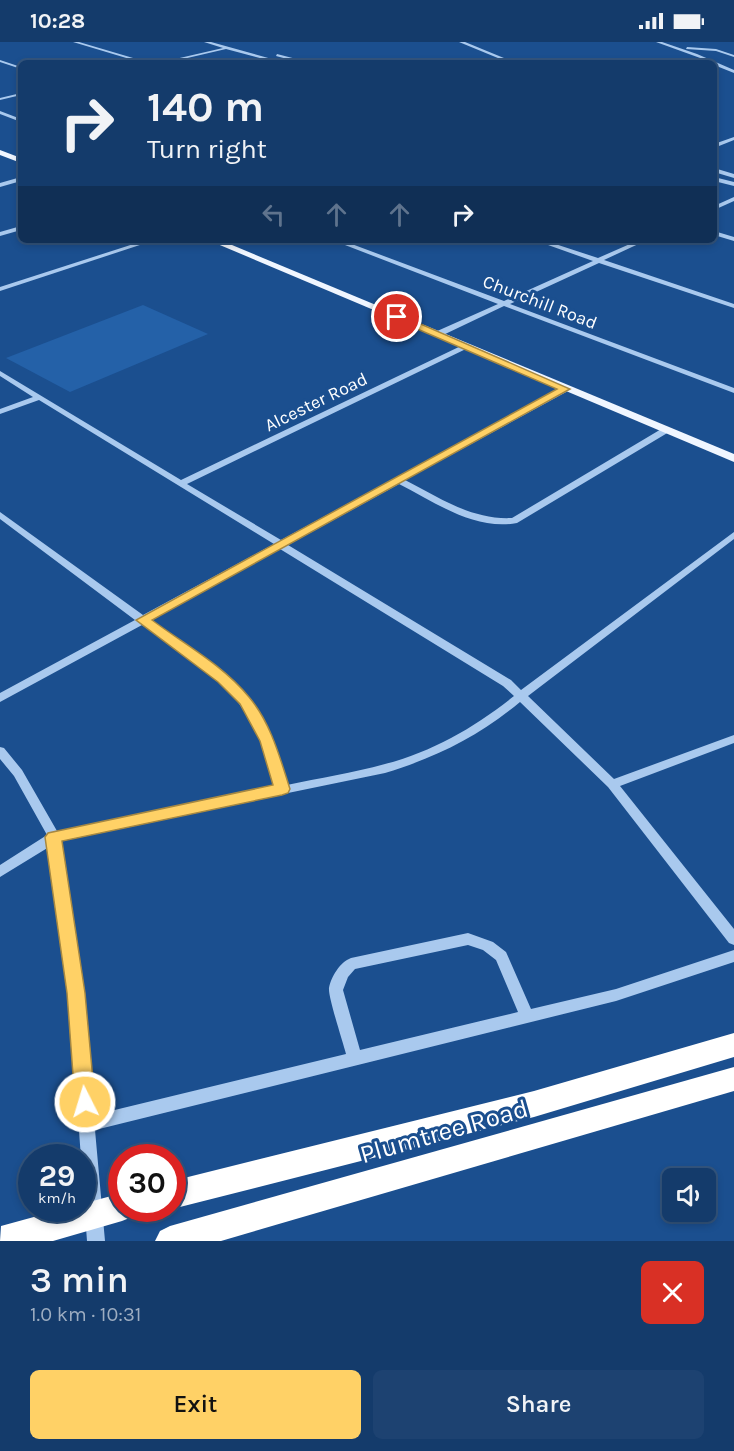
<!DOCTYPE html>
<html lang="en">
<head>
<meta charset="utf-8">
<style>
  body { margin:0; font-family:Karla,sans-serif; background:#1d4271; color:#f1f3f6; height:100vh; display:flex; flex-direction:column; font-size:22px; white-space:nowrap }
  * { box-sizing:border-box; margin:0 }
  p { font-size:20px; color:#9dadc1 }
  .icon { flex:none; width:33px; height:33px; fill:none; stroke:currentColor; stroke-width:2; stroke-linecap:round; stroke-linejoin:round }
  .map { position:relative; height:1199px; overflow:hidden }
  .drawer { display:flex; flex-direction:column; background:#143b6b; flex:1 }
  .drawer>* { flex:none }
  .hud { position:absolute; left:18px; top:18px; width:699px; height:183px; border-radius:9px; box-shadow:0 3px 9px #0003,0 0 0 2px #33557e; background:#143b6b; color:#f1f3f6; overflow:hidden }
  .tools { position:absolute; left:662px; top:1126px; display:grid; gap:12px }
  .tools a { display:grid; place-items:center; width:54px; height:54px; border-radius:9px; background:#143b6b; box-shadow:0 3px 9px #0003,0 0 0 2px #33557e; font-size:30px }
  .speed { position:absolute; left:18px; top:1102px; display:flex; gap:12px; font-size:30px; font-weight:700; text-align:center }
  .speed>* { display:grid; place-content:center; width:78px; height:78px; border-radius:50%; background:#143b6b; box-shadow:0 3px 9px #0003,0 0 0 2px #33557e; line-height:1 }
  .speed small { font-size:15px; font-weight:400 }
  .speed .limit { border:9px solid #d22; background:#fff; color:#111 }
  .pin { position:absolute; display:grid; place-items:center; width:51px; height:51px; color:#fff; margin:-26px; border:3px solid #fff; border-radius:50%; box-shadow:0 2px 6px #0007 }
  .me { position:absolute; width:66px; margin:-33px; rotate:355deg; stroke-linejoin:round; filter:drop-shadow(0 0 4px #0008) }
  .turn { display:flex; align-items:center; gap:21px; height:126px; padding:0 30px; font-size:27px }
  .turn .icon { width:78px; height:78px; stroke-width:2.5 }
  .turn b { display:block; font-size:42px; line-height:51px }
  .lanes { display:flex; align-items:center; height:57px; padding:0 30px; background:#0003; justify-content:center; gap:30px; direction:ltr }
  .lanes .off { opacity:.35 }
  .round { display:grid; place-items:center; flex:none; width:63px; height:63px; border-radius:9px; background:#1d4271 }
  .head { display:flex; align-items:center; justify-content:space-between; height:102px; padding:0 30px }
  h1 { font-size:36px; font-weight:600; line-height:45px }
  .action { display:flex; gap:12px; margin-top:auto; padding:12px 30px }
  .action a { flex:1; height:69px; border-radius:9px; background:#ffd166; color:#111; font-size:24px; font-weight:600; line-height:69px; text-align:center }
  .action a+a { background:#1d4271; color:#f1f3f6 }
  .status { display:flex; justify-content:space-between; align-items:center; height:42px; padding:0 30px; background:#143b6b; direction:ltr }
  .status svg { height:16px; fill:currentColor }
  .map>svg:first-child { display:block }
</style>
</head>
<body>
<div class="status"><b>10:28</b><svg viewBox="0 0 49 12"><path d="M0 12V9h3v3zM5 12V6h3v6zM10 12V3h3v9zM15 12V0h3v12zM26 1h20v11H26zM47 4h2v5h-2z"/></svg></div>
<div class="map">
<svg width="734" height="1199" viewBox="0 0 734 1199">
  <rect width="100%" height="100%" fill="#1b4f8f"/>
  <path fill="#2461a8" d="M 143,263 L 208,292 L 70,350 L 6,316 Z"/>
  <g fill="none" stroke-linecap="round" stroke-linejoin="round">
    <g fill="#a9c9ee" fill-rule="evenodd">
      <path d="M 73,0 L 79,0 L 150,21 L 143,21 Z"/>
      <path d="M 204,0 L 211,0 L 286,21 L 279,21 L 226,7 L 166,21 L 158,21 L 223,6 Z"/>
      <path d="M 459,0 L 465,0 L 516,21 L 510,21 Z"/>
      <path d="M 656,0 L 662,0 L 697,12 L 734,28 L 734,31 L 714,23 L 714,21 Z"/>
      <path d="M 687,5 L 716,7 L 734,13 L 734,15 L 716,9 L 686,7 Z"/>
      <path d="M 277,12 L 308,20 L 309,21 L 302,21 L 276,14 Z"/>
      <path d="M 0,18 L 21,25 L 21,27 L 0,20 Z"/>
      <path d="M 21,51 L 21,53 L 0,58 L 0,56 Z"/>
      <path d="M 0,69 L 21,77 L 21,80 L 0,72 Z"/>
      <path d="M 734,95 L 734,98 L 714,106 L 714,102 Z"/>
      <path d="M 714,126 L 734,132 L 734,136 L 714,130 Z"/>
      <path d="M 21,135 L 21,139 L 0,145 L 0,141 Z"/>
      <path d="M 714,135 L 734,140 L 734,144 L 714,139 Z"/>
      <path d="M 734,155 L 734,159 L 714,168 L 714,164 Z"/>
      <path d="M 21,184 L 21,188 L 0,194 L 0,190 Z"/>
      <path d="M 714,189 L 734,195 L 734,199 L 714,193 Z"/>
      <path d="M 146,198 L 155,198 L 0,249 L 0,245 Z"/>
      <path d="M 332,198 L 341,198 L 504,259 L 593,219 L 534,198 L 543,198 L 598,216 L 639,198 L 647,198 L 604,218 L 734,262 L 734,266 L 599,221 L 510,262 L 734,346 L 734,351 L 504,264 L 441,294 L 435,294 L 435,290 L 498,262 Z"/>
      <path d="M 463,303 L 470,305 L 187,442 L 281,498 L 562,345 L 568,345 L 568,349 L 405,438 C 440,456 472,478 512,476 L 663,386 L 669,386 L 669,390 L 517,481 C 474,489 435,460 399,442 L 288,503 L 511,638 L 521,648 L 734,490 L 734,497 L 528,654 L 614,737 L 734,693 L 734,701 L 620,744 L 734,887 L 734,903 L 729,901 L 608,745 L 520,660 C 478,695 437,715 385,731 L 61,798 L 83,951 L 94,1073 L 346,1012 C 343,1000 328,955 329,946 C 331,935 340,920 351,916 L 468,891 L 493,900 L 506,910 L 531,967 L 616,947 L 734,908 L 734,920 L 616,959 L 95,1088 L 105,1199 L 87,1199 L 69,951 L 49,805 L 0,835 L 0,823 L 47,793 L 14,734 L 0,717 L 0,705 L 4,706 L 22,728 L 57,789 L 275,745 C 268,722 261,697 249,676 C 224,635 180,610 142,583 L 0,660 L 0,651 L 135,578 L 0,477 L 0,470 L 143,573 L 274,502 L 39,358 L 0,372 L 0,367 L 33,355 L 0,334 L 0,329 L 181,438 ZM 280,507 L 503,644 L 514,654 C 475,685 434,709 385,722 C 353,731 319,736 287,743 C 274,703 259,661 226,634 C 202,614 175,597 150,578 ZM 468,903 L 483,908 L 496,918 L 518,970 L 360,1008 L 343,948 L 348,935 L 355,927 Z"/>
    </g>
    <g fill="#f0f6ff" fill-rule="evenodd">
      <path d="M 0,108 L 21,116 L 21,121 L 0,113 Z"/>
      <path d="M 208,198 L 220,198 L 734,412 L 734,420 Z"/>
    </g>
    <g fill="#fff" fill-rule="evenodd">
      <path d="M 734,991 L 734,1015 L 534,1075 L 172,1167 L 172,1139 L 534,1049 Z"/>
      <path d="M 734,1025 L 734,1049 L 221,1199 L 155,1199 L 160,1189 L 170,1184 Z"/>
      <path d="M 122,1151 L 122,1167 L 135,1167 L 132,1175 L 122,1179 L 53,1199 L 0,1199 L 1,1184 L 63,1167 L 82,1167 L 82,1162 Z"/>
    </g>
  </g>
  <path fill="#ffd166" stroke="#a68842" stroke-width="1.5" d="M 394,273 L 400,273 L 570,347 L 152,578 C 184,602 223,623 249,655 C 271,681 280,716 290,747 L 288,751 L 282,753 L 62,799 L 85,951 L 95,1060 L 92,1067 L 85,1070 L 78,1067 L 75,1060 L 67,951 L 45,795 L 48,791 L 273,743 L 260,699 L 240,662 L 218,640 L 136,578 L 557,347 L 394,277 Z"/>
  <g text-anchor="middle" stroke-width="6" stroke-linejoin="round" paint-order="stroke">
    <g font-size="18" fill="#fff" stroke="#1b4f8f">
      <text transform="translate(540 260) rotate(21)" y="6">Churchill Road</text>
      <text transform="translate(316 360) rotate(-26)" y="6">Alcester Road</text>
    </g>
    <g font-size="26" fill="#fff" stroke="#1b4f8f">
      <text transform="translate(444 1089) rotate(-16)" y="9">Plumtree Road</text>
    </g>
  </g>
</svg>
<div class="tools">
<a><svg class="icon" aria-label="sound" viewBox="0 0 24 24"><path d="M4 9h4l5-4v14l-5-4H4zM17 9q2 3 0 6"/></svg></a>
</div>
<div class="speed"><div>29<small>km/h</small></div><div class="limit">30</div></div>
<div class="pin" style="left:397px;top:275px;background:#d93025"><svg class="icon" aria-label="arrive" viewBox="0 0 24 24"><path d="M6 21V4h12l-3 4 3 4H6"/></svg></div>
<svg class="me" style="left:85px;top:1060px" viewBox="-20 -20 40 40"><circle r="17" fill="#ffd166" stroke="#fff" stroke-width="3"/><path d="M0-11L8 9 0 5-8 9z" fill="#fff"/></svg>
<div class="hud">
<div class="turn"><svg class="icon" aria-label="right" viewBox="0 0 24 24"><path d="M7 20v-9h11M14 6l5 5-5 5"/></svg><div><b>140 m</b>Turn right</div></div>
<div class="lanes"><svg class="icon off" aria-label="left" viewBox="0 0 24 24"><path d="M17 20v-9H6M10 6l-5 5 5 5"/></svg><svg class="icon off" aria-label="ahead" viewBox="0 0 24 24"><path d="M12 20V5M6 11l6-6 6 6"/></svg><svg class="icon off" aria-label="ahead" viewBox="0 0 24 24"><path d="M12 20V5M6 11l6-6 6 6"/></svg><svg class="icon" aria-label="right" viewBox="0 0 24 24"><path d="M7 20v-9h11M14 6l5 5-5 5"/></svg></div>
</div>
</div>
<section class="drawer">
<div class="head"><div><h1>3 min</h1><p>1.0 km · 10:31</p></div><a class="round" style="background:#d93025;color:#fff"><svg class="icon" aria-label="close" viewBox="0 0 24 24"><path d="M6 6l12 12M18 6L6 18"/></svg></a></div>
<div class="action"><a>Exit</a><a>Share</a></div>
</section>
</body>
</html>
